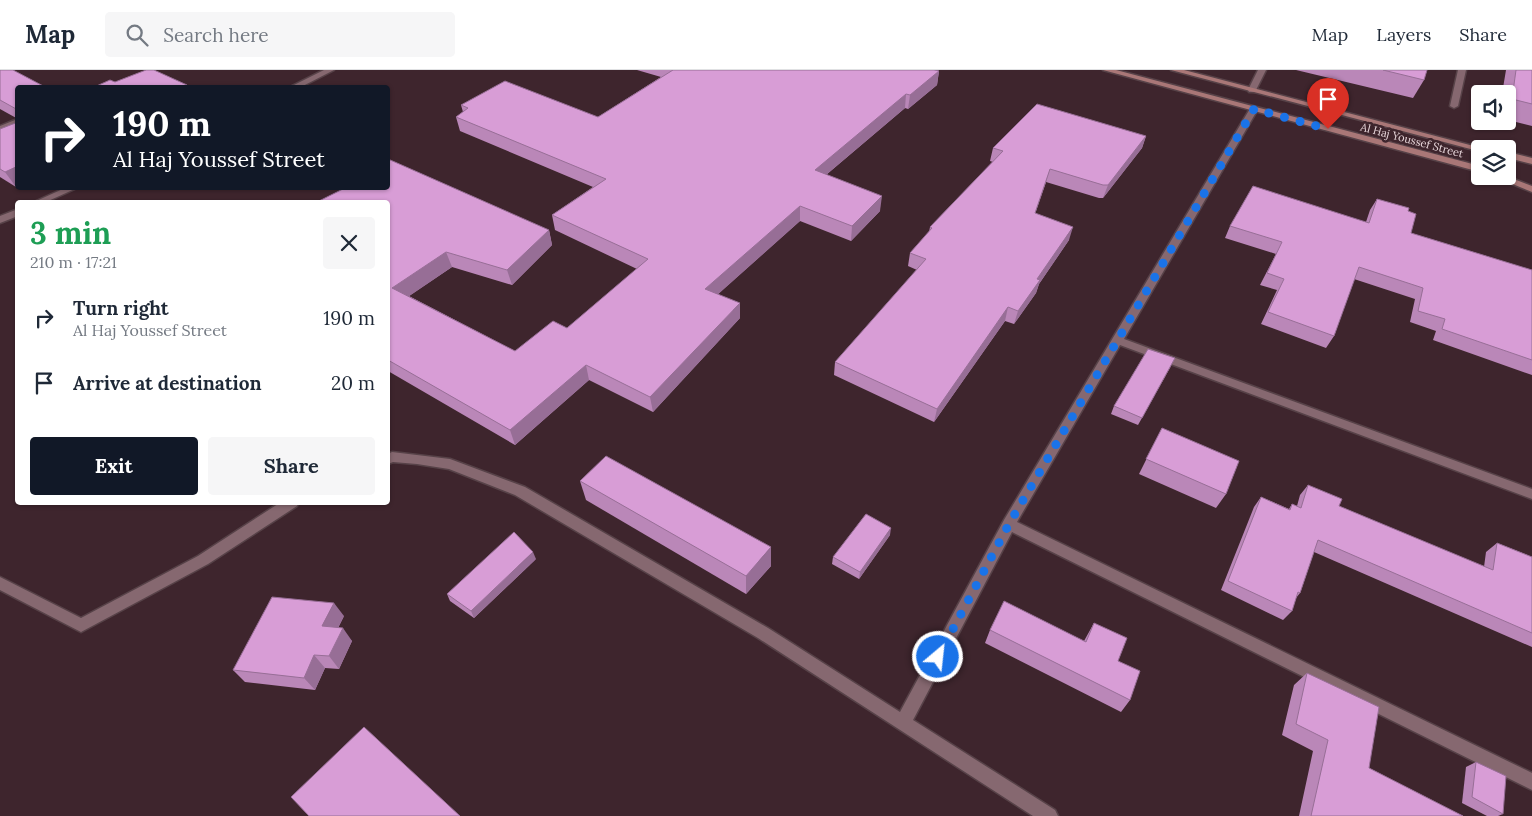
<!DOCTYPE html>
<html lang="en">
<head>
<meta charset="utf-8">
<style>
  body { margin:0; font-family:Lora,serif; background:#f6f6f7; color:#1f2937; height:100vh; display:flex; flex-direction:column; font-size:19px; white-space:nowrap }
  * { box-sizing:border-box; margin:0 }
  p { font-size:16px; color:#747a83 }
  .icon { flex:none; width:28px; height:28px; fill:none; stroke:currentColor; stroke-width:2; stroke-linecap:round; stroke-linejoin:round }
  .map { position:relative; flex:1; overflow:hidden }
  .details { position:absolute; left:15px; top:130px; width:375px; height:305px; display:flex; flex-direction:column; background:#fff; border-radius:5px; box-shadow:0 1px 4px #0004 }
  .details>* { flex:none }
  .guide { position:absolute; left:15px; top:15px; width:375px; height:105px; border-radius:5px; box-shadow:0 1px 4px #0004; background:#111827; color:#fff; overflow:hidden }
  .tools { position:absolute; left:1471px; top:15px; display:grid; gap:10px }
  .tools a { display:grid; place-items:center; width:45px; height:45px; border-radius:5px; background:#fff; box-shadow:0 1px 4px #0004; font-size:25px }
  .pin { position:absolute; display:grid; place-items:center; width:42px; height:42px; color:#fff; margin:-51px -21px; border-radius:50% 50% 50% 0; rotate:-45deg; box-shadow:0 0 5px #0007 }
  .pin .icon { rotate:45deg }
  .me { position:absolute; width:55px; margin:-28px; rotate:28deg; stroke-linejoin:round; filter:drop-shadow(0 0 4px #0008) }
  .turn { display:flex; align-items:center; gap:18px; height:105px; padding:0 15px; font-size:22px }
  .turn .icon { width:65px; height:65px; stroke-width:2.5 }
  .turn b { display:block; font-size:35px; line-height:42px }
  .round { display:grid; place-items:center; flex:none; width:52px; height:52px; border-radius:5px; background:#f6f6f7 }
  .overview { display:flex; align-items:center; justify-content:space-between; height:85px; padding:0 15px }
  h1 { font-size:30px; font-weight:800; line-height:38px; color:#1e9e55 }
  .button { display:flex; gap:10px; margin-top:auto; padding:10px 15px }
  .button a { flex:1; height:58px; border-radius:5px; background:#111827; color:#fff; font-size:20px; font-weight:800; line-height:58px; text-align:center }
  .button a+a { background:#f6f6f7; color:#1f2937 }
  ul { padding:0; list-style:none }
  li { display:flex; align-items:center; gap:15px; height:65px; padding:0 15px }
  li div { flex:1 }
  li b { display:block; font-size:19px }
  li em { font-style:normal }
  header { display:flex; align-items:center; gap:30px; box-sizing:border-box; height:70px; padding:0 25px; background:#fff; border-bottom:1px solid #e0e1e3 }
  header strong { font-size:24px }
  nav { display:flex; gap:28px; margin-inline-start:auto; font-size:18px }
  .search { width:350px; height:45px; background:#f6f6f7; display:flex; align-items:center; gap:12px; box-sizing:border-box; padding:0 18px; border-radius:5px; color:#747a83; font-size:19px }
  .map>svg:first-child { display:block }
</style>
</head>
<body>
<header>
<strong>Map</strong>
<div class="search"><svg class="icon" aria-label="search" viewBox="0 0 24 24"><circle cx="10" cy="10" r="6"/><path d="M15 15l6 6"/></svg>Search here</div>
<nav><a>Map</a><a>Layers</a><a>Share</a></nav>
</header>
<div class="map">
<svg width="1532" height="746" viewBox="0 0 1532 746">
  <rect width="100%" height="100%" fill="#3e252d"/>
  <g fill="none" stroke-linecap="round" stroke-linejoin="round">
    <g stroke="#574248" stroke-width="3">
      <path id="service" d="M 15,50 L 18,50 L 18,55 L 0,62 L 0,56 Z"/>
    </g>
    <g stroke="#574248" stroke-width="3">
      <g id="minor">
        <path d="M 324,0 L 334,0 L 299,18 L 288,18 Z"/>
        <path d="M 1258,0 L 1266,0 L 1255,22 L 1249,22 L 1248,20 Z"/>
        <path d="M 1458,0 L 1466,0 L 1458,36 L 1454,38 L 1450,36 Z"/>
        <path d="M 1251,37 L 1258,39 L 1124,269 L 1532,419 L 1532,429 L 1120,275 L 1017,452 L 1532,703 L 1532,720 L 1012,462 L 913,650 L 1055,740 L 1058,746 L 1033,746 L 758,568 L 515,425 L 449,399 L 417,394 L 393,392 L 388,394 L 388,384 L 392,382 L 450,389 L 525,417 L 768,558 L 900,642 L 1004,450 Z"/>
        <path d="M 65,118 L 77,118 L 46,132 L 34,132 Z"/>
        <path d="M 18,139 L 18,146 L 0,153 L 0,146 Z"/>
        <path d="M 281,432 L 298,432 L 297,436 L 208,494 L 81,562 L 0,520 L 0,507 L 81,548 L 198,486 Z"/>
      </g>
    </g>
    <g stroke="#574248" stroke-width="3">
      <g id="secondary">
        <path d="M 1103,0 L 1116,0 L 1480,96 L 1480,102 Z"/>
        <path d="M 1171,0 L 1184,0 L 1485,79 L 1478,81 Z"/>
        <path d="M 1508,82 L 1532,88 L 1532,94 L 1508,88 Z"/>
        <path d="M 1493,106 L 1506,106 L 1532,116 L 1532,122 Z"/>
      </g>
    </g>
    <use href="#service" fill="#866870" fill-rule="evenodd"/>
    <use href="#minor" fill="#866870" fill-rule="evenodd"/>
    <use href="#secondary" fill="#a97777" fill-rule="evenodd"/>
  </g>
  <g fill="#ba87b8">
    <path d="M 0,0 L 18,18 L 18,49 L 0,39 Z"/>
    <path d="M 637,0 L 934,0 L 939,1 L 937,15 L 908,39 L 905,38 L 826,105 L 880,141 L 851,171 L 800,151 L 718,224 L 740,248 L 653,342 L 589,310 L 515,375 L 388,301 L 388,132 L 549,160 L 552,175 L 512,215 L 452,197 L 409,226 L 515,281 L 567,258 L 637,199 L 555,160 L 552,145 L 593,117 L 460,61 L 456,47 L 463,42 L 461,35 L 598,47 L 661,7 Z"/>
    <path d="M 1296,0 L 1427,0 L 1424,10 L 1413,28 Z"/>
    <path d="M 1506,0 L 1532,0 L 1532,56 L 1508,50 L 1508,24 L 1502,24 Z"/>
    <path d="M 0,59 L 16,117 L 0,107 Z"/>
    <path d="M 1146,66 L 1142,78 L 1103,128 L 1099,128 L 1046,112 L 1035,143 L 1069,170 L 1039,214 L 1036,223 L 1014,254 L 1005,251 L 934,352 L 834,305 L 835,292 L 917,200 L 908,196 L 910,183 L 929,162 L 930,157 L 993,92 L 990,91 L 993,78 Z"/>
    <path d="M 1377,129 L 1408,141 L 1411,163 L 1532,200 L 1532,305 L 1433,270 L 1436,261 L 1410,252 L 1415,229 L 1354,209 L 1334,266 L 1326,278 L 1261,254 L 1277,220 L 1260,215 L 1276,184 L 1225,168 L 1230,156 L 1366,152 L 1370,140 Z"/>
    <path d="M 1171,296 L 1138,355 L 1111,344 L 1114,336 Z"/>
    <path d="M 1162,358 L 1226,424 L 1216,438 L 1139,404 Z"/>
    <path d="M 580,411 L 771,496 L 746,524 L 586,430 Z"/>
    <path d="M 1308,415 L 1339,436 L 1484,497 L 1486,482 L 1497,473 L 1532,487 L 1532,577 L 1314,482 L 1300,523 L 1296,528 L 1292,541 L 1283,550 L 1221,520 L 1254,437 L 1261,427 L 1289,439 L 1292,434 L 1297,436 L 1300,425 Z"/>
    <path d="M 890,465 L 859,509 L 832,494 L 833,487 Z"/>
    <path d="M 536,489 L 474,548 L 450,531 L 447,524 Z"/>
    <path d="M 344,546 L 338,558 L 352,571 L 339,599 L 325,598 L 315,620 L 245,612 L 233,600 Z"/>
    <path d="M 1094,553 L 1118,591 L 1130,630 L 1121,642 L 985,573 L 990,560 L 1084,571 Z"/>
    <path d="M 1307,603 L 1369,698 L 1463,746 L 1299,746 L 1313,681 L 1282,665 L 1294,615 Z"/>
    <path d="M 1476,692 L 1503,744 L 1498,746 L 1487,746 L 1462,733 L 1466,697 Z"/>
  </g>
  <g fill="#976e96">
    <path d="M 939,1 L 937,15 L 908,39 L 910,25 Z"/>
    <path d="M 906,24 L 905,38 L 814,115 L 815,100 Z"/>
    <path d="M 1146,66 L 1142,78 L 1103,128 L 1108,115 Z"/>
    <path d="M 18,96 L 18,117 L 16,117 L 5,102 Z"/>
    <path d="M 1050,99 L 1046,112 L 1031,156 L 1035,143 Z"/>
    <path d="M 882,126 L 880,141 L 851,171 L 852,156 Z"/>
    <path d="M 800,136 L 800,151 L 706,235 L 705,219 Z"/>
    <path d="M 1073,157 L 1069,170 L 1039,214 L 1036,223 L 1014,254 L 1018,241 L 1037,209 Z"/>
    <path d="M 549,160 L 552,175 L 512,215 L 507,200 Z"/>
    <path d="M 446,182 L 452,197 L 399,233 L 392,218 Z"/>
    <path d="M 740,233 L 740,248 L 653,342 L 650,327 Z"/>
    <path d="M 1008,237 L 1005,251 L 934,352 L 937,339 Z"/>
    <path d="M 586,295 L 589,310 L 515,375 L 510,360 Z"/>
    <path d="M 891,458 L 890,465 L 859,509 L 860,502 Z"/>
    <path d="M 771,477 L 771,496 L 746,524 L 746,506 Z"/>
    <path d="M 533,482 L 536,489 L 474,548 L 471,541 Z"/>
    <path d="M 334,533 L 344,546 L 333,568 L 322,556 Z"/>
    <path d="M 343,558 L 352,571 L 339,599 L 329,586 Z"/>
    <path d="M 314,585 L 325,598 L 315,620 L 304,608 Z"/>
  </g>
  <g fill="#d89dd6" stroke="#976e96">
    <path d="M 0,0 L 13,0 L 47,18 L 18,18 L 18,40 L 0,30 Z"/>
    <path d="M 146,0 L 154,0 L 187,15 L 182,18 L 92,18 L 110,10 L 115,12 Z"/>
    <path d="M 673,0 L 934,0 L 939,1 L 910,25 L 906,24 L 815,100 L 882,126 L 852,156 L 800,136 L 705,219 L 740,233 L 650,327 L 586,295 L 510,360 L 388,290 L 388,132 L 317,132 L 345,118 L 388,118 L 388,89 L 549,160 L 507,200 L 446,182 L 392,218 L 515,281 L 553,251 L 567,258 L 648,189 L 552,145 L 606,109 L 456,47 L 468,38 L 461,35 L 505,11 L 598,47 Z"/>
    <path d="M 1383,0 L 1427,0 L 1424,10 Z"/>
    <path d="M 1516,0 L 1532,0 L 1532,34 L 1512,29 Z"/>
    <path d="M 1037,34 L 1146,66 L 1108,115 L 1103,115 L 1050,99 L 1035,143 L 1073,157 L 1037,209 L 1040,210 L 1018,241 L 1008,237 L 937,339 L 835,292 L 926,189 L 910,183 L 932,158 L 930,157 L 1003,81 L 993,78 Z"/>
    <path d="M 18,52 L 18,96 L 5,102 L 0,99 L 0,59 Z"/>
    <path d="M 1253,116 L 1369,153 L 1377,129 L 1409,138 L 1408,141 L 1416,144 L 1411,163 L 1532,200 L 1532,290 L 1442,259 L 1445,249 L 1418,241 L 1423,218 L 1359,197 L 1334,266 L 1268,242 L 1284,209 L 1267,203 L 1282,172 L 1230,156 Z"/>
    <path d="M 1148,279 L 1175,288 L 1142,348 L 1114,336 Z"/>
    <path d="M 1162,358 L 1239,391 L 1226,424 L 1146,389 Z"/>
    <path d="M 606,386 L 771,477 L 746,506 L 580,411 Z"/>
    <path d="M 1308,415 L 1342,429 L 1339,436 L 1493,500 L 1497,473 L 1532,487 L 1532,563 L 1318,470 L 1300,523 L 1298,522 L 1292,541 L 1228,511 L 1261,427 L 1290,440 L 1292,434 L 1301,438 Z"/>
    <path d="M 866,444 L 891,458 L 860,502 L 833,487 Z"/>
    <path d="M 514,462 L 533,482 L 471,541 L 447,524 Z"/>
    <path d="M 272,527 L 334,533 L 322,556 L 343,558 L 329,586 L 314,585 L 304,608 L 233,600 Z"/>
    <path d="M 1004,531 L 1086,572 L 1094,553 L 1127,568 L 1118,591 L 1140,601 L 1130,630 L 990,560 Z"/>
    <path d="M 1307,603 L 1379,637 L 1369,698 L 1463,746 L 1311,746 L 1328,670 L 1296,654 Z"/>
    <path d="M 364,657 L 460,746 L 309,746 L 291,727 Z"/>
    <path d="M 1476,692 L 1506,706 L 1503,744 L 1472,727 Z"/>
  </g>
  <g fill="none" stroke-linecap="round" stroke-linejoin="round">
    <path stroke="#1a73e8" stroke-width="9" stroke-dasharray="0 16.2" d="M 938,587 L 1009,454 L 1254,39 L 1328,59"/>
  </g>
  <g text-anchor="middle" stroke-width="5" stroke-linejoin="round" paint-order="stroke">
    <g font-size="11" fill="#e8d7db" stroke="#3e252d">
      <text transform="translate(1412 70) rotate(15)" y="4">Al Haj Youssef Street</text>
    </g>
  </g>
</svg>
<div class="tools">
<a><svg class="icon" aria-label="sound" viewBox="0 0 24 24"><path d="M4 9h4l5-4v14l-5-4H4zM17 9q2 3 0 6"/></svg></a>
<a><svg class="icon" aria-label="layers" viewBox="0 0 24 24"><path d="M12 4l9 5-9 5-9-5zM3 14l9 5 9-5"/></svg></a>
</div>
<div class="pin" style="left:1328px;top:59px;background:#d93025"><svg class="icon" aria-label="arrive" viewBox="0 0 24 24"><path d="M6 21V4h12l-3 4 3 4H6"/></svg></div>
<svg class="me" style="left:938px;top:587px" viewBox="-20 -20 40 40"><circle r="17" fill="#1a73e8" stroke="#fff" stroke-width="3"/><path d="M0-11L8 9 0 5-8 9z" fill="#fff"/></svg>
<div class="guide">
<div class="turn"><svg class="icon" aria-label="right" viewBox="0 0 24 24"><path d="M7 20v-9h11M14 6l5 5-5 5"/></svg><div><b>190 m</b>Al Haj Youssef Street</div></div>
</div>
<section class="details">
<div class="overview"><div><h1>3 min</h1><p>210 m · 17:21</p></div><a class="round"><svg class="icon" aria-label="close" viewBox="0 0 24 24"><path d="M6 6l12 12M18 6L6 18"/></svg></a></div>
<ul>
<li><svg class="icon" aria-label="right" viewBox="0 0 24 24"><path d="M7 20v-9h11M14 6l5 5-5 5"/></svg><div><b>Turn right</b><p>Al Haj Youssef Street</p></div><em>190 m</em></li>
<li><svg class="icon" aria-label="arrive" viewBox="0 0 24 24"><path d="M6 21V4h12l-3 4 3 4H6"/></svg><div><b>Arrive at destination</b></div><em>20 m</em></li>
</ul>
<div class="button"><a>Exit</a><a>Share</a></div>
</section>
</div>
</body>
</html>
